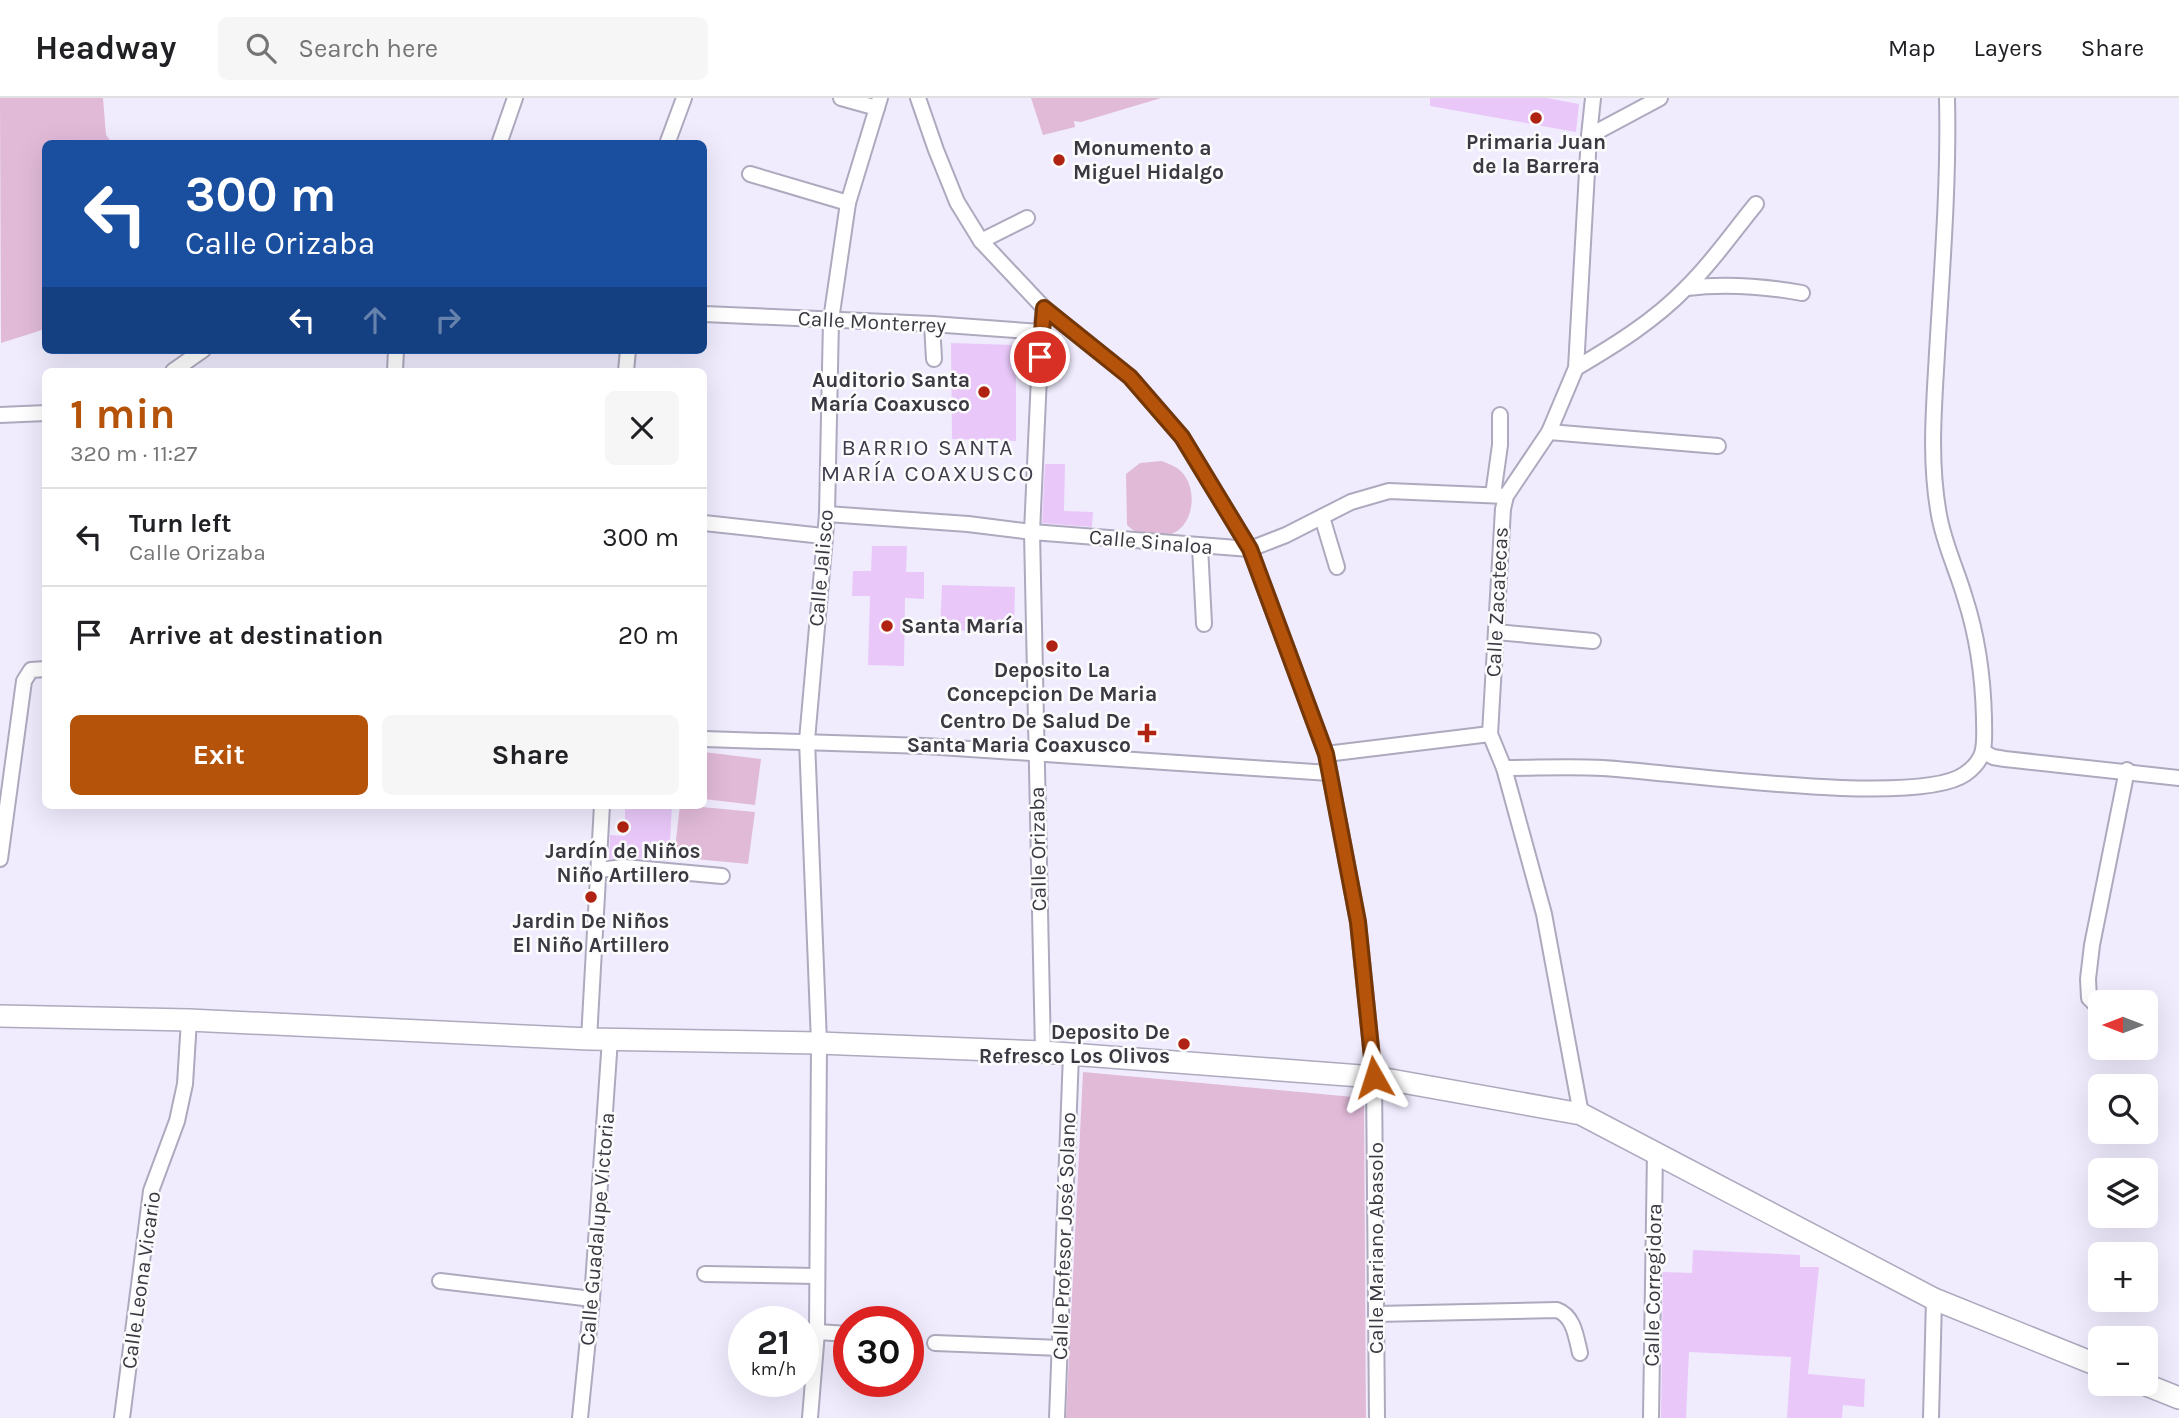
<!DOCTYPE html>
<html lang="en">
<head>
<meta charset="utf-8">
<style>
  body { margin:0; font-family:Karla,sans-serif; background:#f6f6f6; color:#202124; height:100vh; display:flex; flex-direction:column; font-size:26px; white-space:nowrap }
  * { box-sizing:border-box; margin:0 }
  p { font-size:23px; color:#757577 }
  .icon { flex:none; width:38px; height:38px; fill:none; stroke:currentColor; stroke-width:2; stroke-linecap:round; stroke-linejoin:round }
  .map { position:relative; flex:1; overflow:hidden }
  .details { position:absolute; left:42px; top:270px; width:665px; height:441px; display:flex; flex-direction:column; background:#fff; border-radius:10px; box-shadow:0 7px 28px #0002 }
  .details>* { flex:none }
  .guide { position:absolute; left:42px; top:42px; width:665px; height:214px; border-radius:10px; box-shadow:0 7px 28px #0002; background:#1a4fa0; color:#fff; overflow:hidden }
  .needle { width:46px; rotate:270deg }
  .fabs { position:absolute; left:2088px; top:892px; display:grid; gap:14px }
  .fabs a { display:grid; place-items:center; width:70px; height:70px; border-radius:10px; background:#fff; box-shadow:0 7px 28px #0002; font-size:35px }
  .speed { position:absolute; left:728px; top:1208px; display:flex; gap:14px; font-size:35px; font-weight:700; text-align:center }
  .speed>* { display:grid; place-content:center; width:91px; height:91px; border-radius:50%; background:#fff; box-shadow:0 7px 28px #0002; line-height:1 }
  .speed small { font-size:18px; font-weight:400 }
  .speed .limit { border:10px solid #d22; background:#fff; color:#111 }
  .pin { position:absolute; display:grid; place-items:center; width:60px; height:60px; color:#fff; margin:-30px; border:4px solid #fff; border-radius:50%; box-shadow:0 2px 7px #0007 }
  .me { position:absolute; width:77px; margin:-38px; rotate:354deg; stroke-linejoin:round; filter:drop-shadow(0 0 5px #0008) }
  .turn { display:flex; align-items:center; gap:24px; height:147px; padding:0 28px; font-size:32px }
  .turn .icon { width:91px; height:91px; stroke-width:2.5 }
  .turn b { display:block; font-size:49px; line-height:60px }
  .lanes { display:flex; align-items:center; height:66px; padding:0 28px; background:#0003; justify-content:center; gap:35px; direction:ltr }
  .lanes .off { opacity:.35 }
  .round { display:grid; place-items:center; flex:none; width:74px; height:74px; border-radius:10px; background:#f6f6f6 }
  .overview { display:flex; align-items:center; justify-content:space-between; height:119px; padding:0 28px }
  h1 { font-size:42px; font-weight:700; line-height:52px; color:#b45309 }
  .primary-button { display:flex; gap:14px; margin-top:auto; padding:14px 28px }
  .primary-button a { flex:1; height:80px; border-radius:10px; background:#b45309; color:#fff; font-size:28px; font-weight:700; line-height:80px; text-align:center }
  .primary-button a+a { background:#f6f6f6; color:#202124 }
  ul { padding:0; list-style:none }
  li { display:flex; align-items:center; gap:21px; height:98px; padding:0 28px; border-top:2px solid #e0e0e0 }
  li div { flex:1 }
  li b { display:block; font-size:26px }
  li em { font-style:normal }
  header { display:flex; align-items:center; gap:42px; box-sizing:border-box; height:98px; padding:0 35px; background:#fff; border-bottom:2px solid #e0e0e0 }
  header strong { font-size:33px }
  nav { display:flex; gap:38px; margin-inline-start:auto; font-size:24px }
  .search { width:490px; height:63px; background:#f6f6f6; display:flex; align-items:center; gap:18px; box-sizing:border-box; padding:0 24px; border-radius:10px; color:#757577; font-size:26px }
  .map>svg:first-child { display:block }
</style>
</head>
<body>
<header>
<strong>Headway</strong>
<div class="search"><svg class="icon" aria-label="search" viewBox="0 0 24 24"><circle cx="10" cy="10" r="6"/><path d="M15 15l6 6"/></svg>Search here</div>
<nav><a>Map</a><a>Layers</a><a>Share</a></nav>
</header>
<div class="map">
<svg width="2179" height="1320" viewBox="0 0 2179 1320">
  <rect width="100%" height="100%" fill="#f0ecfe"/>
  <g fill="#e1bad8">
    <path d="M 0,0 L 103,0 L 106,37 L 112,45 L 46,46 L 45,231 L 1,245 Z"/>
    <path d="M 1031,0 L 1161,0 L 1081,24 L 1074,23 L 1075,29 L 1043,37 Z"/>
    <path d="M 1162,363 C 1166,365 1173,367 1177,370 C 1202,387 1195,441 1157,438 C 1144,437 1136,436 1127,427 L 1126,376 L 1140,365 Z"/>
    <path d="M 704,654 L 761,661 L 755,707 L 704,701 Z"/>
    <path d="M 680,707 L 755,714 L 748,766 L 674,759 Z"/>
    <path d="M 1083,974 L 1364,1000 L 1366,1320 L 1066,1320 Z"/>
  </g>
  <g fill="#e9c8f9">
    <path d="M 1430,0 L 1547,0 L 1579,6 L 1576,34 L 1430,8 Z"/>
    <path d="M 951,245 L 1016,247 L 1016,343 L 952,341 Z"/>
    <path d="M 1045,366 L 1065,366 L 1064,413 L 1093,414 L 1092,429 L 1042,425 Z"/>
    <path d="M 872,448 L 907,448 L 906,474 L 924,474 L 924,501 L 905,500 L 904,568 L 868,567 L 870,498 L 852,498 L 853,473 L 871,473 Z"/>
    <path d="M 942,487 L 1015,489 L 1014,534 L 940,532 Z"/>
    <path d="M 625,707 L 672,707 L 669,763 L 625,759 L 609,761 L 610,737 L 625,738 Z"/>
    <path d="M 1693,1152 L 1800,1157 L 1800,1169 L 1819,1169 L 1808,1276 L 1865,1281 L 1864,1309 L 1843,1307 L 1842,1320 L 1787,1320 L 1791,1259 L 1689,1254 L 1686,1320 L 1661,1320 L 1663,1174 L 1692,1175 Z"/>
  </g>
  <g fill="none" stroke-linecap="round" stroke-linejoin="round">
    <g stroke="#aea9be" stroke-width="18">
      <g id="street">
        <path d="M 841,0 L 877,10"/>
        <path d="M 918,0 L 936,52 L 957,104 L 981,143 L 1044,210 L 1130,279 L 1182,339 L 1250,451 L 1326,656 L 1358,824 L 1374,979 L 1377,1320"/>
        <path d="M 1589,38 L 1660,0"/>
        <path d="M 499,46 L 515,0"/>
        <path d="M 667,46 L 684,0"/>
        <path d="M 750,76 L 848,105"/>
        <path d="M 981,143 L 1027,120"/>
        <path d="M 1687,190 C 1727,185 1763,188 1802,195"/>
        <path d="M 704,216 L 932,226 L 1041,234"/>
        <path d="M 932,226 L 934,261"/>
        <path d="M 1576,270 C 1615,247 1654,223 1686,190 C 1712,165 1733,134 1756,106"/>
        <path d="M 173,273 L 203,252"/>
        <path d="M 395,273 L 396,252"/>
        <path d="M 626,273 L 628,252"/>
        <path d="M 0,317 L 46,315"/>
        <path d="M 1549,334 L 1718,348"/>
        <path d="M 1493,397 L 1500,347 L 1500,317"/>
        <path d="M 827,416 L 968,426 L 1032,434 L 1250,451 L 1286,437 L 1351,404 L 1389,393 L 1506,398"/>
        <path d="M 1322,419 L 1337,469"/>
        <path d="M 704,425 L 823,438"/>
        <path d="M 1200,448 L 1204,526"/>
        <path d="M 1496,534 L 1593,543"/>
        <path d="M 704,641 L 925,648 L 1329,675"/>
        <path d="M 1984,654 L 1993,659 L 2005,661 L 2179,680"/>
        <path d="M 1326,656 L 1490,636"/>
        <path d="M 1504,670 C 1537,670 1570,668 1603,670 C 1672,674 1918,710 1965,676 C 1988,660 1984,645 1984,620 C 1983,578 1978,540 1965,500 C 1957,472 1944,446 1939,417 C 1929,363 1934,309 1937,255 C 1942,170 1949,85 1947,0"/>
        <path d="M 0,761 L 24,583 L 31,572 L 46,571"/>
        <path d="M 599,772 L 624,769 L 722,778"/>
        <path d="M 2100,911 L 2089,900 L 2088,881 L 2092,847 L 2127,672"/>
        <path d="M 589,941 L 602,707"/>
        <path d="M 1043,954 L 1032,434 L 1041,234 L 1044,210"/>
        <path d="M 1581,1016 L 1544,816 L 1504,670 L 1490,636 L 1503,411 L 1506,398 L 1549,334 L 1576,270 L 1589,38 L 1593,0"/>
        <path d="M 705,1176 L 817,1178"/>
        <path d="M 440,1183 L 592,1201"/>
        <path d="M 1376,1216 L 1557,1212 C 1574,1218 1576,1239 1580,1255"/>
        <path d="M 817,1234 L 849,1236"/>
        <path d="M 935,1245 L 1061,1250"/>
        <path d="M 122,1320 L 151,1093 L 177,1023 L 185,986 L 189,922"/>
        <path d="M 580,1320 L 592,1201 L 610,941"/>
        <path d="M 810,1320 L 817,1234 L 819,945 L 807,642 L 827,416 L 831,222 L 848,105 L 880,0"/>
        <path d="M 1057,1320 L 1071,956"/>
        <path d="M 1651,1320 L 1655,1054"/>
        <path d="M 1931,1320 L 1934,1201"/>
      </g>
    </g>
    <g stroke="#aea9be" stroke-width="24">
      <g id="secondary">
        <path d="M 0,918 L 189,922 L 589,941 L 819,945 L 1043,954 L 1374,979 L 1581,1016 L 1934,1201 L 2100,1268"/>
        <path d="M 2144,1286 L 2179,1300"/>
      </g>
    </g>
    <use href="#street" stroke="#fff" stroke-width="14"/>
    <use href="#secondary" stroke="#fff" stroke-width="21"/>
  </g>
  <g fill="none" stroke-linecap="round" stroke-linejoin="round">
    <g stroke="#753606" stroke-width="18">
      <path id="route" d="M 1040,259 L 1044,210 L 1130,279 L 1182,339 L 1250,451 L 1326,656 L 1358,824 L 1374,979"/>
    </g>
    <use href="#route" stroke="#b45309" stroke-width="12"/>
  </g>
  <g fill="#b02212" stroke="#fcfcfc" stroke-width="2.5">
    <circle cx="1536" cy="20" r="7"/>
    <circle cx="1059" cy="62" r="7"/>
    <circle cx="984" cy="294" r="7"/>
    <circle cx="887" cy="528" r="7"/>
    <circle cx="1052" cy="548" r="7"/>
    <path d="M1143.5 624.5h7v7h7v7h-7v7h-7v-7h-7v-7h7z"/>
    <circle cx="623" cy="729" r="7"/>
    <circle cx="591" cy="799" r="7"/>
    <circle cx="1184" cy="946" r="7"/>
  </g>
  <g text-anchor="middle" stroke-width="5" stroke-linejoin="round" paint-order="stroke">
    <g font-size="21" font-weight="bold" fill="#3a3841" stroke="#fcfcfc">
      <text x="1536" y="51">Primaria Juan<tspan x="1536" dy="24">de la Barrera</tspan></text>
      <text x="1073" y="57" text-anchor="start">Monumento a<tspan x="1073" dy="24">Miguel Hidalgo</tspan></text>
      <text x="970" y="289" text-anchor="end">Auditorio Santa<tspan x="970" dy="24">María Coaxusco</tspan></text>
      <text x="901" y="535" text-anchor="start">Santa María</text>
      <text x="1052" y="579">Deposito La<tspan x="1052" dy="24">Concepcion De Maria</tspan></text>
      <text x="1131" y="630" text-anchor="end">Centro De Salud De<tspan x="1131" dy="24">Santa Maria Coaxusco</tspan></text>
      <text x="623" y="760">Jardín de Niños<tspan x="623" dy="24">Niño Artillero</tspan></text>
      <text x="591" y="830">Jardin De Niños<tspan x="591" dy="24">El Niño Artillero</tspan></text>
      <text x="1170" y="941" text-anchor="end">Deposito De<tspan x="1170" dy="24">Refresco Los Olivos</tspan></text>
    </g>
    <g font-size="21" fill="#3a3841" stroke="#fcfcfc">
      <text transform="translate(872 224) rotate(3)" y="7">Calle Monterrey</text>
      <text transform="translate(1151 444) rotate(5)" y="7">Calle Sinaloa</text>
      <text transform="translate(821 470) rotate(-85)" y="7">Calle Jalisco</text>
      <text transform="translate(1497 504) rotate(-87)" y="7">Calle Zacatecas</text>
      <text transform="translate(1038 751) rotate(-91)" y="7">Calle Orizaba</text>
      <text transform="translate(597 1131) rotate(-85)" y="7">Calle Guadalupe Victoria</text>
      <text transform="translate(1064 1138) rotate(-88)" y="7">Calle Profesor José Solano</text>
      <text transform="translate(1376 1150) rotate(-90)" y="7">Calle Mariano Abasolo</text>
      <text transform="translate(141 1182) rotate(-82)" y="7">Calle Leona Vicario</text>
      <text transform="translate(1653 1187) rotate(-89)" y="7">Calle Corregidora</text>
    </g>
    <g font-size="23" letter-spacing="2" fill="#403c4d" stroke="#fcfcfc">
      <text x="928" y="357">BARRIO SANTA<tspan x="928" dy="26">MARÍA COAXUSCO</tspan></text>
    </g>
  </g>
</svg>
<div class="fabs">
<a><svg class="needle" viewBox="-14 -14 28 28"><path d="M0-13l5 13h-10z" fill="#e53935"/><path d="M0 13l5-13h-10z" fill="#757577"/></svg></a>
<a><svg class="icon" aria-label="search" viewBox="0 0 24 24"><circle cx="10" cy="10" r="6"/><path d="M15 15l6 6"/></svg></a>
<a><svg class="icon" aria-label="layers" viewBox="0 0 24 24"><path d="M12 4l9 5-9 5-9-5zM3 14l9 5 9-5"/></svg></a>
<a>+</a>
<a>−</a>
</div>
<div class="speed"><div>21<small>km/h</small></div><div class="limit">30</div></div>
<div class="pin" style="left:1040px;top:259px;background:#d93025"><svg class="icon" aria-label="arrive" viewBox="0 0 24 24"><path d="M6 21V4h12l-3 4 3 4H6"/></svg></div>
<svg class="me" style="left:1374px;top:979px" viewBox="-20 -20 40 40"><path d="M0-17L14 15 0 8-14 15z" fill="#b45309" stroke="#fff" stroke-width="4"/></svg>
<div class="guide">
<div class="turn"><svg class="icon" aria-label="left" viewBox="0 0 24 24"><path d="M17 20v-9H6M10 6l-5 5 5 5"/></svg><div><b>300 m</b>Calle Orizaba</div></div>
<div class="lanes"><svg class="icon" aria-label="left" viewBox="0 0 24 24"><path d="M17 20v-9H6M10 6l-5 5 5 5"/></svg><svg class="icon off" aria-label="ahead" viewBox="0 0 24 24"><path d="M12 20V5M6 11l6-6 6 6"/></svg><svg class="icon off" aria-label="right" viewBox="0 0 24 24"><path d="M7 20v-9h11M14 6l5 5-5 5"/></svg></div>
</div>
<section class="details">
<div class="overview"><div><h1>1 min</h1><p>320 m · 11:27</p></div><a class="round"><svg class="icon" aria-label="close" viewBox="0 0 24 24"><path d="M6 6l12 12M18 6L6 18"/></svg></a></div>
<ul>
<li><svg class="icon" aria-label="left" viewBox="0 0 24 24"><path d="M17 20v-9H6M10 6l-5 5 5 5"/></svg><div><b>Turn left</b><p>Calle Orizaba</p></div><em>300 m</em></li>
<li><svg class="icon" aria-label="arrive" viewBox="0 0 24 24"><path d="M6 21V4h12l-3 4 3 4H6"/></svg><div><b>Arrive at destination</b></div><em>20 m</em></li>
</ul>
<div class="primary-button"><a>Exit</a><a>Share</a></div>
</section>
</div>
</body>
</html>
